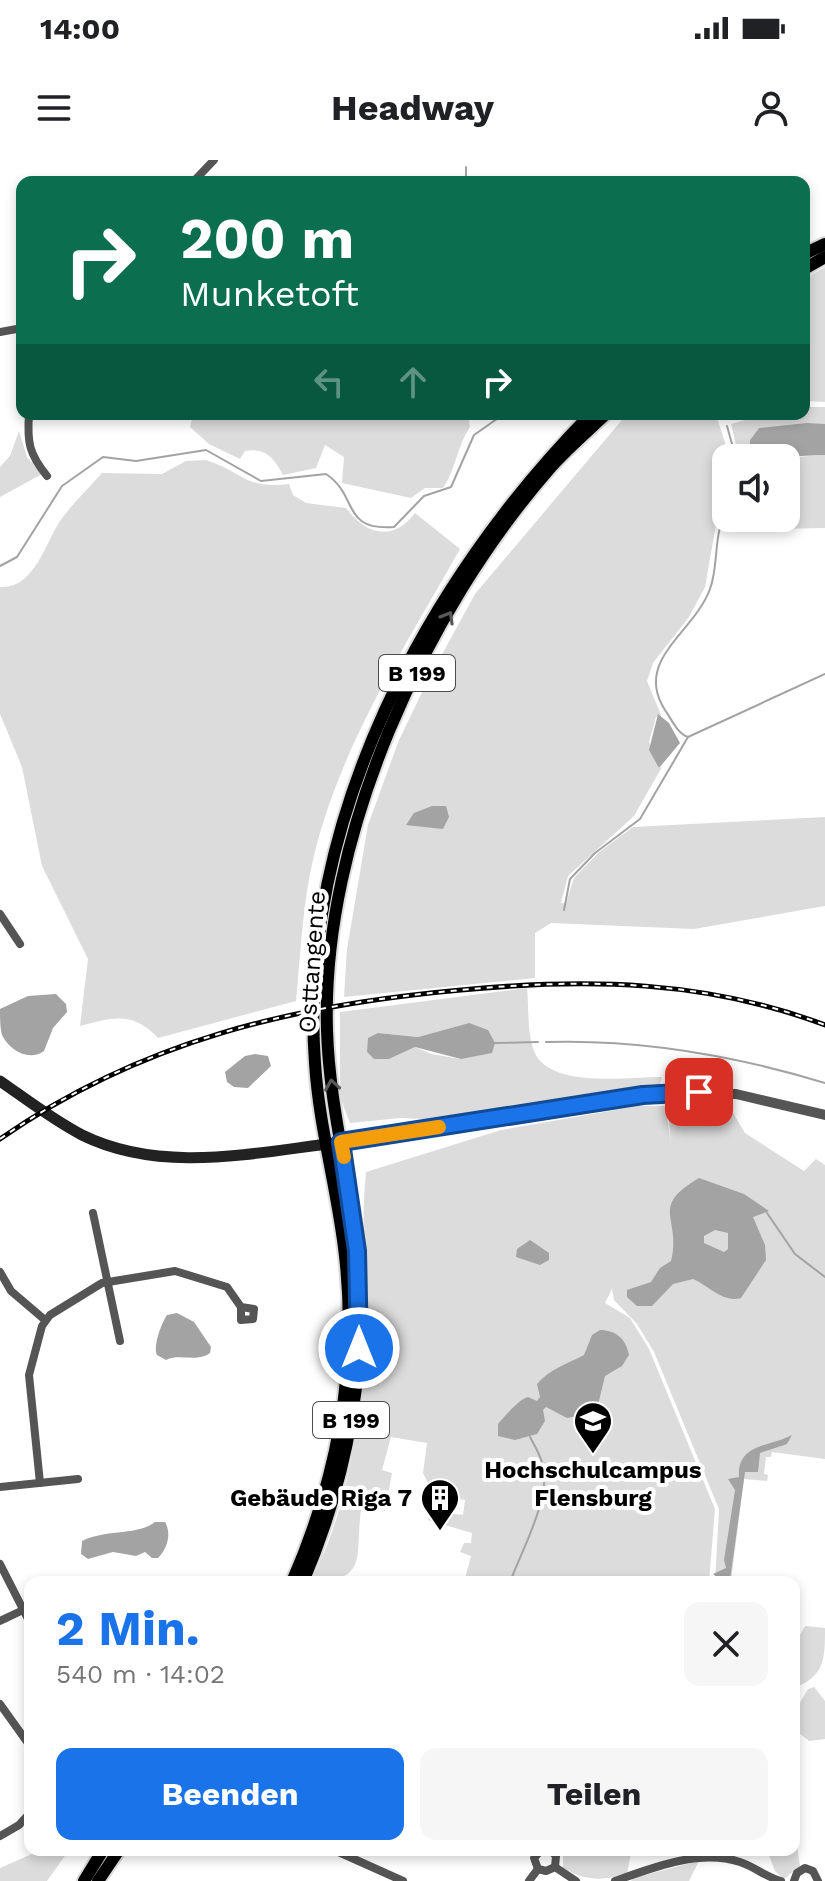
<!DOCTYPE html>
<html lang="de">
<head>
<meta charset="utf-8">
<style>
  body { margin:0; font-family:"Work Sans",sans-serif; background:#f6f6f6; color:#202124; height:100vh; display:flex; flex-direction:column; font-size:30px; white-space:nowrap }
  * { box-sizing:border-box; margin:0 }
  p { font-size:26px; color:#757577 }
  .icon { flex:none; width:44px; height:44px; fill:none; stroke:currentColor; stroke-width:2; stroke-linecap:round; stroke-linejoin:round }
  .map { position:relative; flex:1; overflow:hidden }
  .side { position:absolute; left:24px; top:1416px; width:776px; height:280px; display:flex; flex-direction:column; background:#fff; border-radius:16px; box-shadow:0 4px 12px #0003 }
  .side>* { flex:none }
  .guide { position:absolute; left:16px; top:16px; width:794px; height:244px; border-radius:16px; box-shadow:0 4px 12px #0003; background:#0b6e4f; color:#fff; overflow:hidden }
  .fabs { position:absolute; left:712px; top:284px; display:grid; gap:16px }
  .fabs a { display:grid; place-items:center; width:88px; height:88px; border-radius:16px; background:#fff; box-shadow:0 4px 12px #0003; font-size:40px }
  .pin { position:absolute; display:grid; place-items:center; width:68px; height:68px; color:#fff; margin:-34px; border-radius:16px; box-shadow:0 4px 12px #0006 }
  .me { position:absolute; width:88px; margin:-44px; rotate:0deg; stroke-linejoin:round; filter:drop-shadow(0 0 6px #0008) }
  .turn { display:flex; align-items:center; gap:28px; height:168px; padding:0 32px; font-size:36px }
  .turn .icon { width:104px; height:104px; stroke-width:2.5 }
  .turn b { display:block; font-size:56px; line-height:68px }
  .lanes { display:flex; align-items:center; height:76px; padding:0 32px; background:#0003; justify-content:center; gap:40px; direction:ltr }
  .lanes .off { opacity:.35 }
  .round { display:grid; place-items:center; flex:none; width:84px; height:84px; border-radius:16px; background:#f6f6f6 }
  .head { display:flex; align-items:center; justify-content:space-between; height:136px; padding:0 32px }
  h1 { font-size:48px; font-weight:700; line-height:60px; color:#1a73e8 }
  .action { display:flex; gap:16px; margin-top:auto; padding:16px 32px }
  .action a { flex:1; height:92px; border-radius:16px; background:#1a73e8; color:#fff; font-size:32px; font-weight:700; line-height:92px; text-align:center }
  .action a+a { background:#f6f6f6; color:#202124 }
  .status { display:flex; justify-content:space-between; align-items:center; height:56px; padding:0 40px; background:#fff; direction:ltr }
  .status svg { height:22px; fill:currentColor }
  header { display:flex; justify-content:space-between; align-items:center; height:104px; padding:0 32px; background:#fff; font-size:36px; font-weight:700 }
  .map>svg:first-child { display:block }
</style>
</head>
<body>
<div class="status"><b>14:00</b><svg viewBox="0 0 49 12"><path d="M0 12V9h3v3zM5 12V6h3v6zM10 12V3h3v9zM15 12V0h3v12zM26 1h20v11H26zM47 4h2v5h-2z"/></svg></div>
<header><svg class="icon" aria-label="menu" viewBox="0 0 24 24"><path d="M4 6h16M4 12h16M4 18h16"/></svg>Headway<svg class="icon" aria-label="person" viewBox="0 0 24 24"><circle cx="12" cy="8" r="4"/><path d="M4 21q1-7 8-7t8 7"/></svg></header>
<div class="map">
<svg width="825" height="1721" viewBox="0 0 825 1721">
  <rect width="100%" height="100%" fill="#fff"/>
  <g fill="#dcdcdc" fill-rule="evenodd">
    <path d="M 825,107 L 825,242 L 804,241 L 804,119 Z"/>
    <path d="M 804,247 L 825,247 L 825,264 L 759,268 L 750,280 L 750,298 L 739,298 L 731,264 L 766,254 L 804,254 Z"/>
    <path d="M 193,254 L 468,254 L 470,267 C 457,286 456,309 443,328 L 425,328 L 411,338 L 342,323 L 344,297 L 325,285 L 316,308 L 283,315 C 274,298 265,287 245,291 L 240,299 L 209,284 L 190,267 Z"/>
    <path d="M 627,254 L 716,255 L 730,298 L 726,298 L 726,342 L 717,359 L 705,427 L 689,457 L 653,503 L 647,521 L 661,555 L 656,557 L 649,582 L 659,608 L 662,607 L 634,656 L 568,716 L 561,743 L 566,743 L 574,718 L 598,693 L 633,667 L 825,657 L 825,746 L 694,769 L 551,763 L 535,773 L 535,818 L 344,837 L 347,789 L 368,665 L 399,580 L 427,522 L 475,434 Z"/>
    <path d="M 19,271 L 27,297 L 42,314 L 0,337 L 0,307 L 10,296 Z"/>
    <path d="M 825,295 L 825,368 L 722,370 L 726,357 L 786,358 L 786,298 L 781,298 Z"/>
    <path d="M 206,300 C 245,313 244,329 289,324 L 293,335 L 306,343 L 346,348 C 366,375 393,382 415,353 L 460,389 C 402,492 333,597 310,714 C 302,756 300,799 296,841 L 158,878 C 133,851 113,857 80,866 L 88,799 L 42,706 L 22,607 L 0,554 L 0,427 C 34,429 45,384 60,361 C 72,344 88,329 102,313 L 162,314 L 186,301 Z"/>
    <path d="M 527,828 C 529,847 527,874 534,891 C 549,929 628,917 662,917 L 659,929 L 441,960 L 401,958 L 350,963 L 340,937 L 340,852 ZM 469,863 L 461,899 L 431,894 L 415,887 L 389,899 L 374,899 L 367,892 L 378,873 L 418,877 Z"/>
    <path d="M 682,940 L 726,941 L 745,973 L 804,1011 L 816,999 L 825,1005 L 825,1299 L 772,1292 L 771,1297 L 766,1297 L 764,1314 L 768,1315 L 767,1321 L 744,1319 L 731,1421 L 740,1422 L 715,1422 L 719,1349 L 654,1192 L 637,1164 L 614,1140 L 612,1129 L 624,1105 L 605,1143 L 630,1158 L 649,1189 L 715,1349 L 709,1422 L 464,1422 L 471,1396 L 460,1392 L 464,1383 L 471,1383 L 472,1373 L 428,1360 L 432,1351 L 463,1355 L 465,1340 L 434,1335 L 423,1313 L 427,1283 L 391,1277 L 382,1310 L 392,1313 L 385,1351 L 362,1344 C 353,1392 373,1422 310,1422 C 352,1343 363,1247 364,1159 C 365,1110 361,1061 366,1012 L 501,970 L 638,946 L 665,946 L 671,982 L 667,944 Z"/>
    <path d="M 805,1466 L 825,1468 C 825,1499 825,1516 794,1528 L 794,1474 L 800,1475 Z"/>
    <path d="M 814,1527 L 825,1541 L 825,1579 L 809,1581 L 794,1569 L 794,1553 L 808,1529 Z"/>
    <path d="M 794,1665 L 800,1706 L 784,1719 L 775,1711 L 767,1690 L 794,1690 Z"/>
    <path d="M 41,1690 L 69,1690 L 47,1721 L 0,1721 L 0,1708 Z"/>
    <path d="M 563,1690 L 628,1690 L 631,1693 L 627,1714 C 602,1721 585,1721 563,1708 Z"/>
    <path d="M 699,1701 L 689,1721 L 631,1721 L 633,1718 Z"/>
  </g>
  <g fill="#a3a3a3" fill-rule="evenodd">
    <path d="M 807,263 L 825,264 L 825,295 L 750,298 L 750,280 L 759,268 Z"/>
    <path d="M 658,554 L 669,563 L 680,583 L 659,608 L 649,590 Z"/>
    <path d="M 432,646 L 446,646 L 449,657 L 443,669 L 406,665 L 414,653 Z"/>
    <path d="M 56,834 L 66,844 L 67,852 L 53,868 L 44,891 C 29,902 9,890 2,875 C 0,868 0,857 0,849 L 28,836 Z"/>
    <path d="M 469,863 L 488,870 L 495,883 L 492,893 L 461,899 L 415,887 L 389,899 L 374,899 L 367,892 L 368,878 L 378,873 L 418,877 Z"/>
    <path d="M 255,894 L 268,896 L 271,906 L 248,928 L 234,927 L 227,922 L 225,912 L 245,896 Z"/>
    <path d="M 699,1018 L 744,1034 L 769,1051 L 753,1057 L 765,1085 L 766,1100 L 741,1138 C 723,1143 709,1126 693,1119 L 673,1124 L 652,1146 L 637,1146 L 627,1137 L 627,1130 L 651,1122 L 660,1108 L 671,1101 C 682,1057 648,1048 699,1018 ZM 715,1070 L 728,1073 L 728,1089 L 724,1092 L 704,1083 L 704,1076 Z"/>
    <path d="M 530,1080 L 549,1093 L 549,1100 L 540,1105 L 516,1097 L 517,1089 Z"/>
    <path d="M 177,1153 L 194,1162 L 211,1187 L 210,1193 C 196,1203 181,1193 166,1200 L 157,1195 C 153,1186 161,1164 167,1155 Z"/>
    <path d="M 600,1170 C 616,1170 626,1179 629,1195 L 622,1206 L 605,1216 L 596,1253 L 567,1258 L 546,1247 L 543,1250 L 545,1261 L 537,1274 L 515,1280 L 498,1276 L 498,1264 C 505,1256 519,1239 528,1237 L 537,1241 L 540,1237 L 537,1224 C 551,1208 567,1204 584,1195 L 592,1175 Z"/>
    <path d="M 792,1275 L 787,1284 L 760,1293 L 758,1312 L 745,1312 L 730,1420 L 734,1422 L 723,1422 L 713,1414 L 726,1408 L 724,1400 L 735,1330 L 728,1319 L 739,1317 C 737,1283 770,1287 792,1275 Z"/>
    <path d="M 155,1362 L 165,1362 C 172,1374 167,1389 158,1398 L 152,1398 L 145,1392 L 136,1396 L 113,1392 L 88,1399 L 81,1394 L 82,1381 C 105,1369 137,1376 155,1362 Z"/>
  </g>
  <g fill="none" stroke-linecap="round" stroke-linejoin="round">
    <g stroke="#a3a3a3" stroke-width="2">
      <path d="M 466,7 L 466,22"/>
      <path d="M 722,254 L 725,258"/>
      <path d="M 727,266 L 736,298"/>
      <path d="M 0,406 L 17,397 L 62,326 L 103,297 L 136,301 L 206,290 L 261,321 L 326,314 C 359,336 341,371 394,367 L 424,336 L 451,327 L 474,275 L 504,254"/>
      <path d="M 688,577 C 677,573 672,560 665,550 C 633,500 694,473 710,429 C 719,405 713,375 726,352"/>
      <path d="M 564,750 L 570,719 L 595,693 L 640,659 L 688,577 L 825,514"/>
      <path d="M 546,882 C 642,879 733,895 825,923"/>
      <path d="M 495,883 L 538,882"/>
      <path d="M 767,1053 L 795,1094 L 825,1117"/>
      <path d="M 510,1422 C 521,1392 551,1338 543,1306 C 541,1296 535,1286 530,1277"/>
    </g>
    <g stroke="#dbdbdb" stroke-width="16">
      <g id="primary">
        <path d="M 804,94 L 825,84"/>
        <path d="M 804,109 L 825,97"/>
        <path d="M 292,1422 C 337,1319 358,1209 345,1096 C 338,1031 319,968 315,903 C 297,663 427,420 591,254"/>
        <path d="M 303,1422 C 348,1316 369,1204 357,1089 C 349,1016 329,943 327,870 C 321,676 425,451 551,307 C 568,288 588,271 606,254"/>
        <path d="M 84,1721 L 103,1690"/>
        <path d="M 98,1721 L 119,1690"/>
      </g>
    </g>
    <g stroke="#555" stroke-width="8">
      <path d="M 193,22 L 214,0"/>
      <path d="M 0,172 L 22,168"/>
      <path d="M 29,254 C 27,282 29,294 47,316"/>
      <path d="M 0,754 L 20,784"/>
      <path d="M 93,1053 L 120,1181"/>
      <path d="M 0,1112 L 11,1131 L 45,1160"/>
      <path d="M 40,1323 L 29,1215 L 42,1166 L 50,1155 L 102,1123 L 175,1111 L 227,1127 L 241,1147 L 241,1160 L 253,1159 L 254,1149 L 241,1147"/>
      <path d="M 0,1327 L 78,1319"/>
      <path d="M 0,1404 L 30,1463"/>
      <path d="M 0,1461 L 21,1451"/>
      <path d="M 0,1544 L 30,1586"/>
      <path d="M 0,1676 L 19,1665 L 30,1653"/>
      <path d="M 334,1690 L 403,1721"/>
      <path d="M 555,1707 L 576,1721"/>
      <path d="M 538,1709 L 546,1711 L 555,1707 L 556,1696 L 550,1690"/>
      <path d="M 538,1709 L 534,1698 L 541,1690"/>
      <path d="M 529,1721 L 538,1709"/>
      <path d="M 615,1721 C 654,1707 700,1689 740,1702 C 755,1707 766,1717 781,1721"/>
      <path d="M 794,1721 L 797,1713 L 805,1708 L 813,1711 L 818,1721"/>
    </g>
    <path stroke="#555" stroke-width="10" d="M 341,982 L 667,933 L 736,934 L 825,955"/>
    <path stroke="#222" stroke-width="11" d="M 0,921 C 26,939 53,960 82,975 C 161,1014 252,993 335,983"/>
    <use href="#primary" stroke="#000" stroke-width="12"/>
    <g stroke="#000" stroke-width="5">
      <path id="rail" d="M 0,979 C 141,881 293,845 461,830 C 587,818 706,820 825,865"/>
    </g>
    <use href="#rail" stroke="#fff" stroke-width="2" stroke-dasharray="6" stroke-linecap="butt"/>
  </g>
  <defs><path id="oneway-chevron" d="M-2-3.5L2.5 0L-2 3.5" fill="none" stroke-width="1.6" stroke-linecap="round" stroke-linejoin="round" transform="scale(2)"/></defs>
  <g stroke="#595959">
    <use href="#oneway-chevron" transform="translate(448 457) rotate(-60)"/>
    <use href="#oneway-chevron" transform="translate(332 925) rotate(-99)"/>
  </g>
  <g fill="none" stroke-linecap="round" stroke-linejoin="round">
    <g stroke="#114b97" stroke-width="20">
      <path id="route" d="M 359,1188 L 357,1091 L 341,982 L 643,935 L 699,932"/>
    </g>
    <use href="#route" stroke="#1a73e8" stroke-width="14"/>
    <path stroke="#f59e0b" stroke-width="14" d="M 344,997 L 341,982 L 439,967"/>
  </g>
  <defs>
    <g id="university-pin" transform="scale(2)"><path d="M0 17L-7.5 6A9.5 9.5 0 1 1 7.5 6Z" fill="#000" stroke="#fff"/><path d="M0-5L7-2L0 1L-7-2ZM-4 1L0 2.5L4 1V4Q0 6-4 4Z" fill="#fff"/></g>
    <g id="building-pin" transform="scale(2)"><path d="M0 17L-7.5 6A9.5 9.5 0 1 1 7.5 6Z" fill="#000" stroke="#fff"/><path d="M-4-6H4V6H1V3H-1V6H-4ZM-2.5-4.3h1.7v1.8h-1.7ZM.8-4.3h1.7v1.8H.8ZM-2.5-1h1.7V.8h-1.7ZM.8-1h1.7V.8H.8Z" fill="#fff"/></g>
  </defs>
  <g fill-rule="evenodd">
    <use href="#university-pin" x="593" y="1261"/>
    <use href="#building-pin" x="440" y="1338"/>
  </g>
  <g text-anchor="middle" stroke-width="8" stroke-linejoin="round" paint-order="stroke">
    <g fill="#fff" stroke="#4c4c4c" stroke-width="2">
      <rect x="379" y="495" width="76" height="36" rx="6"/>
      <rect x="313" y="1242" width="76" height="36" rx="6"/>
    </g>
    <g font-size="22" font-weight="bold" fill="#000">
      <text x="417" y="521">B 199</text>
      <text x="351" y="1268">B 199</text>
    </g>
    <g font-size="24" fill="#000" stroke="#fff">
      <text transform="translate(312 802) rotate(-86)" y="8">Osttangente</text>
    </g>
    <g font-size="24" font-weight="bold" fill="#000" stroke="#fff">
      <text x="593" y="1318">Hochschulcampus<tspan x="593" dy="28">Flensburg</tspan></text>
      <text x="412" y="1346" text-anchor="end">Gebäude Riga 7</text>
    </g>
  </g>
</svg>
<div class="fabs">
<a><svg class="icon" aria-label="sound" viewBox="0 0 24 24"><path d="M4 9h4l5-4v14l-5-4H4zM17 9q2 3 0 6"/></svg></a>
</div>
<div class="pin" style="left:699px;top:932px;background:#d93025"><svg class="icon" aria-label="arrive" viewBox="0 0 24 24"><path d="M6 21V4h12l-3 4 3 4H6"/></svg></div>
<svg class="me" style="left:359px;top:1188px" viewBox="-20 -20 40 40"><circle r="17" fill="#1a73e8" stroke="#fff" stroke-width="3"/><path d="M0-11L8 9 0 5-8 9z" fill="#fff"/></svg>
<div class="guide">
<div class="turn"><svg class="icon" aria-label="right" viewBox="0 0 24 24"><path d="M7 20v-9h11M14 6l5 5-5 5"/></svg><div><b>200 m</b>Munketoft</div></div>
<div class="lanes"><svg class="icon off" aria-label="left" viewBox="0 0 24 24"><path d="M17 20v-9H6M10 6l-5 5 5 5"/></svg><svg class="icon off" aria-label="ahead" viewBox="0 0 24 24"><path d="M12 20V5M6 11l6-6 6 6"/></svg><svg class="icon" aria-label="right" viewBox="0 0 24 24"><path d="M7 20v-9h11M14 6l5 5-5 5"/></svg></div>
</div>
<section class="side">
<div class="head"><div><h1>2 Min.</h1><p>540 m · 14:02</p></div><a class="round"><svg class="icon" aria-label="close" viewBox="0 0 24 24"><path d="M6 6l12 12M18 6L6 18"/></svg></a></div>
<div class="action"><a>Beenden</a><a>Teilen</a></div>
</section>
</div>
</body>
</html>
